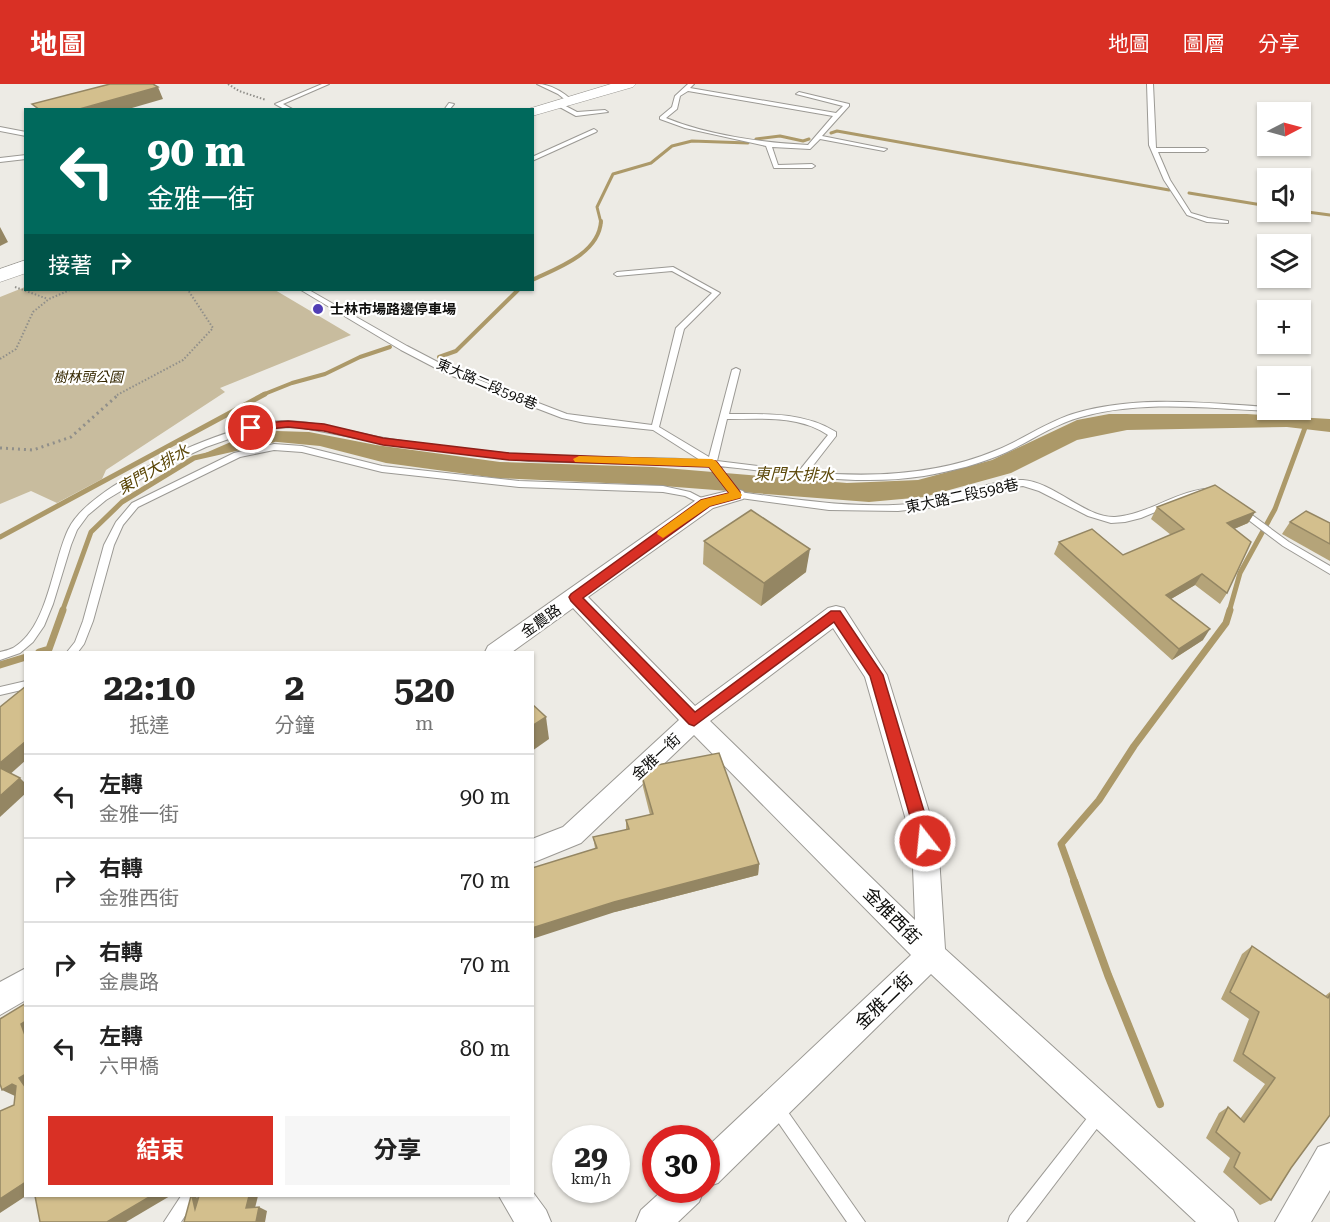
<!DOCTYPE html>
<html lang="zh-TW">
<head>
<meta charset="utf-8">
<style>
  body { margin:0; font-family:"Roboto Serif","Noto Sans TC",serif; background:#f6f6f6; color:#222; height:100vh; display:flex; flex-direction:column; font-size:22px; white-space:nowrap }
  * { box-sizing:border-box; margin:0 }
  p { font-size:20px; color:#767676 }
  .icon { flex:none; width:33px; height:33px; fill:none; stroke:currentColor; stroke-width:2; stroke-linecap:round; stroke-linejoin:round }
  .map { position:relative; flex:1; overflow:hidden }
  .panel { position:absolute; left:24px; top:567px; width:510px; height:546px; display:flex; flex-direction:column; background:#fff; border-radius:0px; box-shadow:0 2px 4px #0004 }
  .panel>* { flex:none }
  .guide { position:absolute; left:24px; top:24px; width:510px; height:183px; border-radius:0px; box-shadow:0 2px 4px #0004; background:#00695c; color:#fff; overflow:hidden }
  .needle { width:39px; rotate:84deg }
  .buttons { position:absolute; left:1257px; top:18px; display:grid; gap:12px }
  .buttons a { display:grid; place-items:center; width:54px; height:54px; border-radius:0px; background:#fff; box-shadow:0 2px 4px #0004; font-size:30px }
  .speed { position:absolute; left:552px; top:1041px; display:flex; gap:12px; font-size:30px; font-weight:700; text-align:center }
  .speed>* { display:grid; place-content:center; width:78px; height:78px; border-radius:50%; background:#fff; box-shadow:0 2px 4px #0004; line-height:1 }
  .speed small { font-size:15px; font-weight:400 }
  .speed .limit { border:9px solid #d22; background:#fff; color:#111 }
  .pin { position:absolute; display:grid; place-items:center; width:51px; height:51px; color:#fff; margin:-26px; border:3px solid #fff; border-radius:50%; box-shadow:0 2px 6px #0007 }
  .me { position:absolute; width:66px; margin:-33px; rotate:344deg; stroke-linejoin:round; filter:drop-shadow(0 0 4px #0008) }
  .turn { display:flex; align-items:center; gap:21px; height:126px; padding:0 24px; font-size:27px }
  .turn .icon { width:78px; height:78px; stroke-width:2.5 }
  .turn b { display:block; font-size:42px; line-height:51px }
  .then { display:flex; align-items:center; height:57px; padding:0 24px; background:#0003; gap:12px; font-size:22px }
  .eta { display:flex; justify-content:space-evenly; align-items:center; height:102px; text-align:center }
  .eta b { font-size:36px; font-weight:700; line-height:42px }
  .action { display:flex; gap:12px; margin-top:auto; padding:12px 24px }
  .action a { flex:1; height:69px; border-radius:0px; background:#d93025; color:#fff; font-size:24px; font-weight:700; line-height:69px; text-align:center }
  .action a+a { background:#f6f6f6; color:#222 }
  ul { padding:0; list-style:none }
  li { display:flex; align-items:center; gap:18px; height:84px; padding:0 24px; border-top:2px solid #e0e0e0 }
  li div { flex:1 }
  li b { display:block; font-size:22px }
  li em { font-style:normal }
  header { display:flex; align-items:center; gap:36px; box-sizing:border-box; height:84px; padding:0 30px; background:#d93025; color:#fff }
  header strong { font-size:28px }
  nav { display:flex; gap:33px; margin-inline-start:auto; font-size:21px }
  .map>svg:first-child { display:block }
</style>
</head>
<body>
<header>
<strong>地圖</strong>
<nav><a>地圖</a><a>圖層</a><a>分享</a></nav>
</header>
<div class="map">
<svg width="1330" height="1138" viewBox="0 0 1330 1138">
  <rect width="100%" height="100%" fill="#edebe5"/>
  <path fill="#c8bc9e" d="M 25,203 L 26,206 L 275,206 L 351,251 L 220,304 L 225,308 L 106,386 L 102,395 L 57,419 L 31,407 L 0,420 L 0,213 Z"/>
  <path fill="#ac9969" d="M 1109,330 L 1247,330 L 1330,335 L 1330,348 L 1287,343 L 1127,346 L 1077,356 L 1011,389 L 924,413 L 869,418 L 650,401 L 496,394 L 386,379 L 320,362 L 267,357 L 194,374 L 233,357 L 277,347 L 309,348 L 376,361 L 500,378 L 653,383 L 847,399 L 918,396 L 992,376 L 1077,336 Z"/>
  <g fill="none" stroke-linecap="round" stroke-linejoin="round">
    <g stroke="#ac9969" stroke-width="3">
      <path d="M 831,49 L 837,47 L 1169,106"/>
      <path d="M 756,55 L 780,52 L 803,57 L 809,55"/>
      <path d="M 1189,109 L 1268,122"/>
      <path d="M 1300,127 L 1330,131"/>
      <path d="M 601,139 L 597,123 L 613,90 L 651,79 L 672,62 L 692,57 L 748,59"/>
    </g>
    <g stroke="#ac9969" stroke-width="4">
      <path d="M 532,196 C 557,184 599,170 601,137"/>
      <path d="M 439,273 L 456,267 L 518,206"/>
      <path d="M 262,311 L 292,299 L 325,290 L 360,273 L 390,263"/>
    </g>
    <g stroke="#ac9969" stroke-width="5">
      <path d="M 0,453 L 265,310"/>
      <path d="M 62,528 L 91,448 L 122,418 L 194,374 L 273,356"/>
      <path d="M 1229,528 L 1240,489 L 1275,425 L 1306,341"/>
    </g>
    <g stroke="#ac9969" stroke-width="7">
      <path d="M 39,568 L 49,565 L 63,526"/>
      <path d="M 0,581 L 26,573"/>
      <path d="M 1075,799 L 1061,760 L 1099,716 L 1134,662 L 1226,539 L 1230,526"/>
    </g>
    <path stroke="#ac9969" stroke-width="8" d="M 1074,797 L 1108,891 L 1160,1020"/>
    <g stroke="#9b9994" stroke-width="2">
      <g id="lane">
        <path d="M 322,0 L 329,0 L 283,20 L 294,26 L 286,26 L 275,20 Z"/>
        <path d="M 537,0 C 551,0 563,8 573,17 L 568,18 L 558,10 Z"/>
        <path d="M 688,0 L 694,0 L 690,4 L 836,29 L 843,22 L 796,10 L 799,8 L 849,20 L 849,22 L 822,52 L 887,65 L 884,67 L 820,55 L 810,65 L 772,63 L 778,81 L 812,80 L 815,82 L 812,84 L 774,84 L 766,62 L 685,44 L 660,35 L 660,33 L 672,23 L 675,12 ZM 688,7 L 833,32 L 808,61 C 764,59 707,51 666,34 L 677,25 L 680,12 Z"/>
        <path d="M 1147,0 L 1153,0 L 1156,64 L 1205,64 L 1208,66 L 1205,68 L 1158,68 L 1170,96 L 1191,129 L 1208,134 L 1228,137 L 1228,139 L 1207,138 L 1187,131 L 1164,96 L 1149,61 Z"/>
        <path d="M 558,18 L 577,28 L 605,26 L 608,28 L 576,32 L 556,21 Z"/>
        <path d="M 449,19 L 454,20 L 449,26 L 444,26 Z"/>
        <path d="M 0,43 L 26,48 L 26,52 L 0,47 Z"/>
        <path d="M 594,45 L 597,47 L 596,48 L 532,77 L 532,73 Z"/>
        <path d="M 26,71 L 26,75 L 0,78 L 0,74 Z"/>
        <path d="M 673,183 L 720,209 L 684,245 L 659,343 L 709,373 L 732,286 L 736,284 L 740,286 L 729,330 C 765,330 804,328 836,348 L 836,352 L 808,388 C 871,394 938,391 997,366 C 1024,355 1048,337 1076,329 C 1137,311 1205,319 1268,323 L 1268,326 L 1272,326 L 1268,327 C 1207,324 1141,316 1081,333 C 1055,340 1032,356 1007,368 C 981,380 952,387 924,392 C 853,403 789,389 719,382 L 739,408 C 799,416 860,426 920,419 C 955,415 988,395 1023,396 C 1054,398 1085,434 1115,433 C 1151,430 1177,405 1215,404 L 1219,407 L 1215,410 L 1191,413 L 1141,434 L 1125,438 L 1111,439 L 1088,432 L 1039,407 L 1023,402 L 998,405 L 934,423 L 898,427 L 829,426 L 733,413 L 709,382 L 529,377 L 399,362 L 298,343 L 263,344 L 249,348 L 206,363 L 154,387 L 106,416 L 88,431 L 77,446 L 71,461 L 53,520 L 44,542 L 33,558 L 20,569 L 0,576 L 0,568 C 4,567 9,566 13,564 C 48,544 52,480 68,446 C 74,433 86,422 98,413 C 135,384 234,339 281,337 C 316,337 350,348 384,354 C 424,361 465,365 505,369 C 570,376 635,372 700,376 L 653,346 L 585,339 L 562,334 L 447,290 L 401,266 L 301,206 L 309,206 L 407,262 L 453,286 L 567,330 L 652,341 L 676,244 L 712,209 L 672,187 L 617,192 L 614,190 L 617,188 ZM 727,335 C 761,335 799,331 828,351 L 799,387 L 717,377 Z"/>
        <path d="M 1272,326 L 1298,326 L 1299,327 C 1293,331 1278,330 1272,326 Z"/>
        <path d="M 274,360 L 302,362 L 382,382 L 519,397 L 663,402 L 690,408 L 711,419 L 706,422 L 685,412 L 663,408 L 519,403 L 382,388 L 302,368 L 274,366 L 240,373 L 138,423 L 123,441 L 114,461 L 93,537 L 84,560 L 78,568 L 67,568 L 75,558 L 83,537 L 104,461 L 116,438 L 132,419 L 234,369 Z"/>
        <path d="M 1241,423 L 1289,458 L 1330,482 L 1330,490 L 1283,462 L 1238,428 L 1236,426 Z"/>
        <path d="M 26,597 L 26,605 L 0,611 L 0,603 Z"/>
        <path d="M 776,1016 L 781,1018 L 865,1138 L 847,1138 L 771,1028 L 769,1023 L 771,1018 Z"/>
        <path d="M 1100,1022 L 1105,1024 L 1107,1029 L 1105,1034 L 1026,1138 L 1008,1138 L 1010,1132 L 1095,1024 Z"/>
        <path d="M 181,1112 L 198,1112 L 181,1138 L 164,1138 Z"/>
      </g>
    </g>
    <g stroke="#9b9994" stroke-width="2">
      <g id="street">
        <path d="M 736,405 L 743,407 L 746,411 L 743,415 L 713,424 L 588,513 L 695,622 L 828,524 L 836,522 L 844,524 L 887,591 L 938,757 L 945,865 L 1233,1126 L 1238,1138 L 1196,1138 L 931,890 L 718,1099 L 706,1103 L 706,1064 L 911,871 L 694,651 L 581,759 L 532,779 L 532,755 L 563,743 L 679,636 L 573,524 L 512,568 L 485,568 L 488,562 L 699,414 ZM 833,544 L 865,593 L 912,757 L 915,836 L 710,637 Z"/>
        <path d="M 26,884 L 26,916 L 0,931 L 0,898 Z"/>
        <path d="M 1330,1059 L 1330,1106 L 1311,1138 L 1275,1138 L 1318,1063 Z"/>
        <path d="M 663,1106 L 704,1106 L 699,1118 L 678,1138 L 636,1138 L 641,1126 Z"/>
        <path d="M 532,1107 L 546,1126 L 551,1138 L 514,1138 L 499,1112 L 532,1112 Z"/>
      </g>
    </g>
    <g stroke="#9b9994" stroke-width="1">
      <g id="secondary">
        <path d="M 611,0 L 636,0 L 633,3 L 532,32 L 532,26 L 525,26 Z"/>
        <path d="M 26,176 L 26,189 L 0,198 L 0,185 Z"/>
      </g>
    </g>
    <g stroke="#908f8a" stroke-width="2" stroke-dasharray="1.5 2" stroke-linecap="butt">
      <path d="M 228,0 L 239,7 L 266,16"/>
      <path d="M 15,203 L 48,215"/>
      <path d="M 0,275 L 16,265 L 33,228 L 49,215 L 70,206"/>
      <path d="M 117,311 L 183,276 L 213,244 L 188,206"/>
    </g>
    <path stroke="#908f8a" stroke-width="3" stroke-dasharray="2 4" stroke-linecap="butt" d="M 0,364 L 33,366 L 71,353 L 119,310"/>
    <use href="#lane" fill="#fff" fill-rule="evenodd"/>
    <use href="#street" fill="#fff" fill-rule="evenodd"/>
    <use href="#secondary" fill="#fff" fill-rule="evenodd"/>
  </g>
  <g fill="#b5a479">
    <path d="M 1157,423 L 1255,428 L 1248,439 L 1234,445 L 1227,509 L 1220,520 L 1195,501 L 1171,515 L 1203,556 L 1172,576 L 1054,470 L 1059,458 L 1123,471 L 1171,451 L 1151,435 Z"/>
    <path d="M 1290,438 L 1330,439 L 1330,477 L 1282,450 Z"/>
    <path d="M 704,457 L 806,488 L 761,522 L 703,480 Z"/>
    <path d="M 642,692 L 759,780 L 758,791 L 615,828 L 595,764 L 593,753 L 626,746 L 626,736 L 650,731 L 643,703 Z"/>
    <path d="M 1252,862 L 1325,912 L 1330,908 L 1330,1031 L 1291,1084 L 1271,1116 L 1260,1121 L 1223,1088 L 1230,1074 L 1206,1054 L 1219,1029 L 1228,1023 L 1240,1035 L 1265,1000 L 1233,977 L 1249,935 L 1221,915 L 1242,870 Z"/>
  </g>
  <g fill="#948663">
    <path d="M 158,3 L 163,15 L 125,26 L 76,26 Z"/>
    <path d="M 0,143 L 8,158 L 0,162 Z"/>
    <path d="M 1255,428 L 1248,439 L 1220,451 L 1227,439 Z"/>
    <path d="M 810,465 L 806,488 L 761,522 L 764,499 Z"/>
    <path d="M 1202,490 L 1195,501 L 1159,522 L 1166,511 Z"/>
    <path d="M 1210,545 L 1203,556 L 1172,576 L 1179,565 Z"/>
    <path d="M 546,633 L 549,655 L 532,667 L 532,642 Z"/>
    <path d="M 26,657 L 26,676 L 7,693 L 0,686 L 0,679 Z"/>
    <path d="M 20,694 L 26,700 L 26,709 L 0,733 L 0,712 Z"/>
    <path d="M 759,780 L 758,791 L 615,828 L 532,855 L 532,844 L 614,818 Z"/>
    <path d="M 26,937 L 26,954 L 21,940 Z"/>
    <path d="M 26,990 L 26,1004 L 19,994 Z"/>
    <path d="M 12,1000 L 25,1007 L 15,1012 L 2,1006 Z"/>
    <path d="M 26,1098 L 26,1112 L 0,1129 L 0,1115 Z"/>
    <path d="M 151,1112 L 170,1112 L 126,1138 L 107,1138 Z"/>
    <path d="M 192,1112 L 194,1112 L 200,1115 L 195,1125 Z"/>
    <path d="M 249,1112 L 258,1112 L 254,1128 L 246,1124 Z"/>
    <path d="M 259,1123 L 267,1127 L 265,1138 L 256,1138 Z"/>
  </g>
  <g fill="#d3bf8d" stroke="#948663" stroke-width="1.5">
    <path d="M 110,0 L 153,0 L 158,3 L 76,26 L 40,26 L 32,20 Z"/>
    <path d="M 1215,401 L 1255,428 L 1227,439 L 1251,458 L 1227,509 L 1202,490 L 1166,511 L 1210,545 L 1179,565 L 1059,458 L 1092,445 L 1123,471 L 1184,445 L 1157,423 Z"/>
    <path d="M 751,426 L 810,465 L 764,499 L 704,457 Z"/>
    <path d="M 1306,427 L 1330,439 L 1330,460 L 1290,438 Z"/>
    <path d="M 26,602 L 26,657 L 0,679 L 0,623 Z"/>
    <path d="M 532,620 L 546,633 L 532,642 Z"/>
    <path d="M 719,669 L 759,780 L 614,818 L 532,844 L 532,784 L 597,764 L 593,753 L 629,745 L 626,736 L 653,730 L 642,692 L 652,682 Z"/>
    <path d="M 0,684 L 20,694 L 0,712 Z"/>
    <path d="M 1252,862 L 1328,914 L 1330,910 L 1330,1031 L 1291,1084 L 1271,1116 L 1234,1083 L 1240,1069 L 1216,1048 L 1228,1023 L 1244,1038 L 1275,994 L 1243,970 L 1259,928 L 1230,908 Z"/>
    <path d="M 26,919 L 26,937 L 21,940 L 26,954 L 26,990 L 19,994 L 26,1004 L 26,1098 L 0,1115 L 0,1027 L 14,1021 L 16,1002 L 12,1000 L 2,1006 L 0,1000 L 0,935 Z"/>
    <path d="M 35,1112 L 151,1112 L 107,1138 L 40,1138 Z"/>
    <path d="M 191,1112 L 192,1112 L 195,1125 L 199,1112 L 249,1112 L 246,1124 L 259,1123 L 256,1138 L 184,1138 Z"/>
  </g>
  <path fill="#d93025" stroke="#8d1f18" stroke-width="1.5" d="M 288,337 L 324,340 L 383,354 L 509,369 L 716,377 L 740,408 L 740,414 L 710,422 L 583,514 L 695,628 L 831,527 L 840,527 L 883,591 L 933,757 L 931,762 L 925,764 L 920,762 L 917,757 L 870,592 L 834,538 L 694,642 L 689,640 L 571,517 L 569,513 L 571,510 L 701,416 L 729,409 L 709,383 L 509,376 L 383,361 L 324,347 L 288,343 L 251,347 L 246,344 L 251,340 Z"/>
  <path fill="#f59e0b" d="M 579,372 L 712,375 L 716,377 L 742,411 L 740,414 L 710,422 L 663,454 L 657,450 L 658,447 L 701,416 L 729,409 L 709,383 L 575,378 L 573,375 Z"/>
  <circle fill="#513eb5" stroke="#fff" stroke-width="2" cx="318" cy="225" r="6"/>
  <g text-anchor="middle" stroke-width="4.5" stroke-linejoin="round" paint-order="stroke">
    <g font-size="14" font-weight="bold" fill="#0f0f0d" stroke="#fff" text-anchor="start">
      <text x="330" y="230">士林市場路邊停車場</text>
    </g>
    <g font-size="14" font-style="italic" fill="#352700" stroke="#fff">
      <text x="88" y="298">樹林頭公園</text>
    </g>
    <g font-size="14" fill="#0f0f0d" stroke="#fff">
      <text transform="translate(487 300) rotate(23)" y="5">東大路二段598巷</text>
    </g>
    <g font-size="15" fill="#0f0f0d" stroke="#fff">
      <text transform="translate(962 412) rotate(-12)" y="5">東大路二段598巷</text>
      <text transform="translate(541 537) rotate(-35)" y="5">金農路</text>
      <text transform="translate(656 673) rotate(-43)" y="5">金雅一街</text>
    </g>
    <g font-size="16" font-style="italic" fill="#5b4708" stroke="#fff">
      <text transform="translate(153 385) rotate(-31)" y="6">東門大排水</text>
      <text transform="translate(794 390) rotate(1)" y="6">東門大排水</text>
    </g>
    <g font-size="18" fill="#0f0f0d" stroke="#fff">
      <text transform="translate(892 832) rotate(45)" y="6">金雅西街</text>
      <text transform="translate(884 917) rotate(-44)" y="6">金雅二街</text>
    </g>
  </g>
</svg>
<div class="buttons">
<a><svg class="needle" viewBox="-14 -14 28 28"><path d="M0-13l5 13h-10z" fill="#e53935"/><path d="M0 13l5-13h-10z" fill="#767676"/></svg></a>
<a><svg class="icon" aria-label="sound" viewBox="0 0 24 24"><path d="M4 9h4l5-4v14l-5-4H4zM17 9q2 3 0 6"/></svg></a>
<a><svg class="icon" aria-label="layers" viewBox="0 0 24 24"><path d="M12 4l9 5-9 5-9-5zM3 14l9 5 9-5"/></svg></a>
<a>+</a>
<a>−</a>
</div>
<div class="speed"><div>29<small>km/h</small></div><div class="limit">30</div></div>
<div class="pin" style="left:251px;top:344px;background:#d93025"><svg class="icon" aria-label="arrive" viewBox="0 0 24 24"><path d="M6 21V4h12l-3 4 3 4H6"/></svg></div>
<svg class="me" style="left:925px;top:757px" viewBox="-20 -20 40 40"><circle r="17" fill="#d93025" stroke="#fff" stroke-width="3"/><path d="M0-11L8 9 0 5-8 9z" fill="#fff"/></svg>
<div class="guide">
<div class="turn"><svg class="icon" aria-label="left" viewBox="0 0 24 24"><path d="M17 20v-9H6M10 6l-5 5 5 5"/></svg><div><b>90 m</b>金雅一街</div></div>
<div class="then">接著<svg class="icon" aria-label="right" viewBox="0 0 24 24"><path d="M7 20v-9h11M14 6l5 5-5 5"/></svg></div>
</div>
<section class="panel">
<div class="eta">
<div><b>22:10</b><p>抵達</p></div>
<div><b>2</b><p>分鐘</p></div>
<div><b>520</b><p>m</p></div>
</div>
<ul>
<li><svg class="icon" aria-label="left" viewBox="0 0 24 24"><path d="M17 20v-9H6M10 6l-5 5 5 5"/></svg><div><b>左轉</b><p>金雅一街</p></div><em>90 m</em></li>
<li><svg class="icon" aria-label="right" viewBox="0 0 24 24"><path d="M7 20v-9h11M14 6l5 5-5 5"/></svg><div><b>右轉</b><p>金雅西街</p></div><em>70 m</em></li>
<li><svg class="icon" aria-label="right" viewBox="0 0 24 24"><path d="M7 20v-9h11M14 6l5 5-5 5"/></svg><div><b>右轉</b><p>金農路</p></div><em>70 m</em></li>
<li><svg class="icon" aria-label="left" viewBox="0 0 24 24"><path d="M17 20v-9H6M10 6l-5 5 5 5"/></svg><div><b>左轉</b><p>六甲橋</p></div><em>80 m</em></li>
</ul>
<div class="action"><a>結束</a><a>分享</a></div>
</section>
</div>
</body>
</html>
